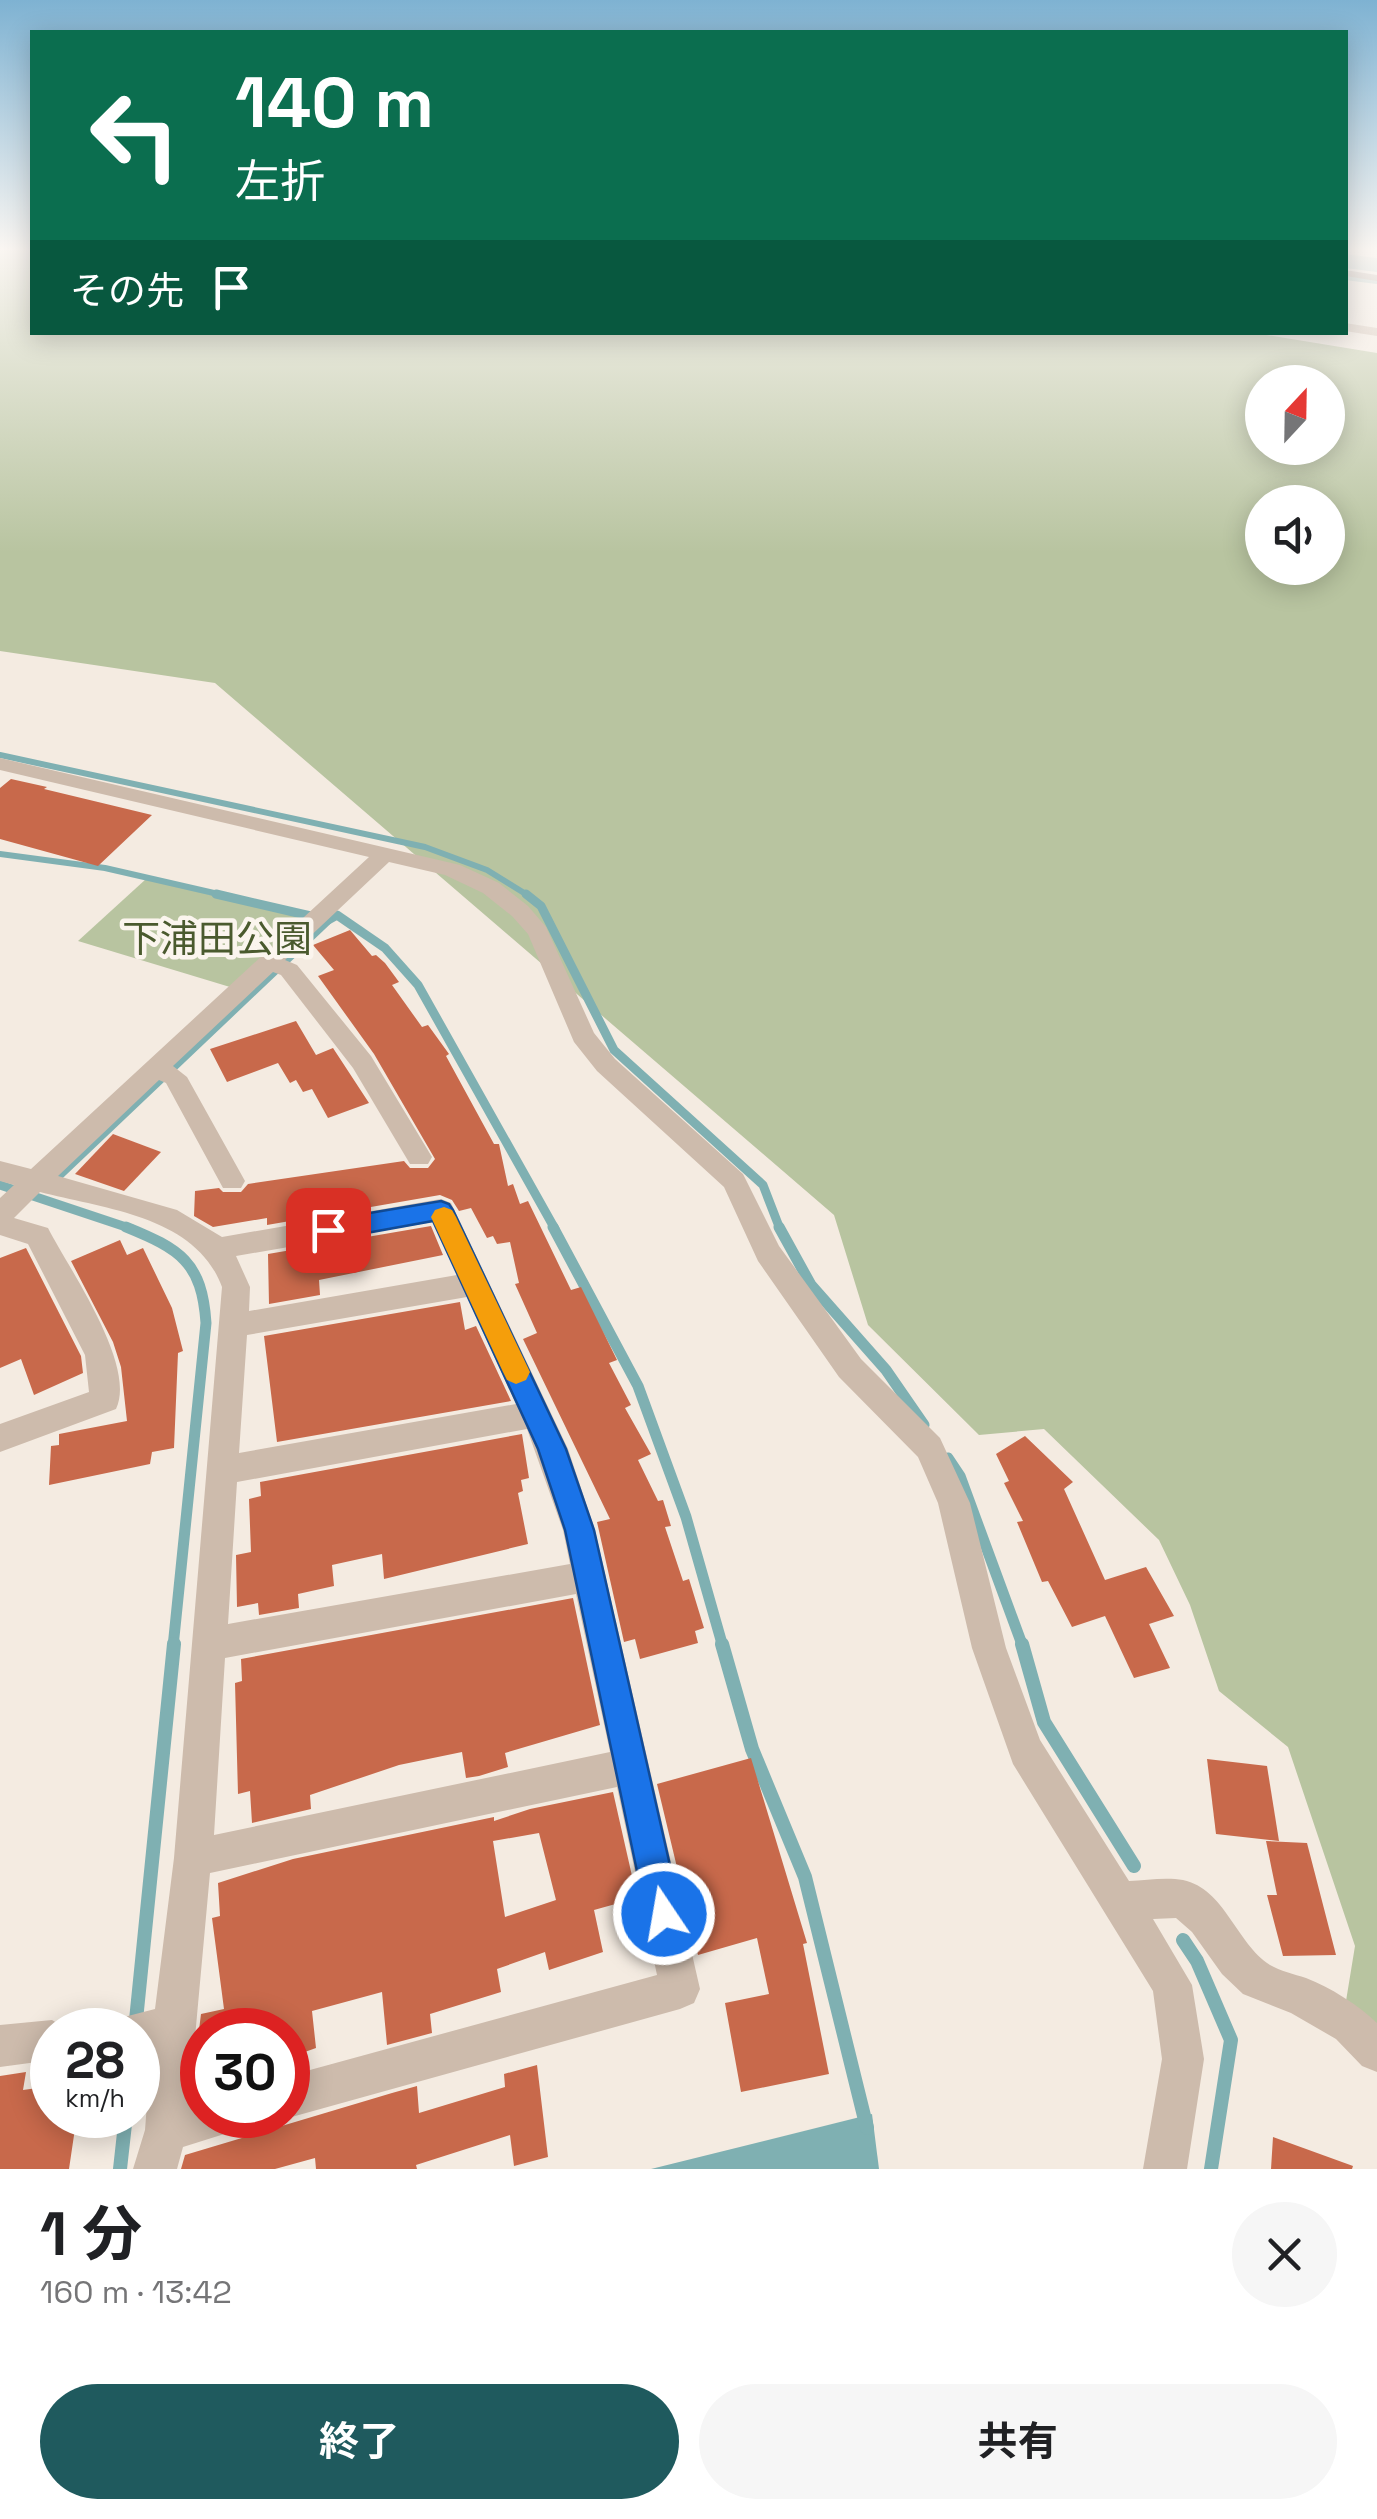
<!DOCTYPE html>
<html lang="ja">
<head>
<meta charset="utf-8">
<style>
  body { margin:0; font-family:"Space Grotesk","Noto Sans JP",sans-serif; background:#f6f6f6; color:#202124; height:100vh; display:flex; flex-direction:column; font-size:38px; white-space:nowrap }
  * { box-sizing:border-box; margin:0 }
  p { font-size:32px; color:#757577 }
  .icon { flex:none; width:55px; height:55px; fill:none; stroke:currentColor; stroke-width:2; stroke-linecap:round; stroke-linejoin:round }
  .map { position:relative; height:2169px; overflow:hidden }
  .side { display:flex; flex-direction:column; background:#fff; flex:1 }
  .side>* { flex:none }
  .top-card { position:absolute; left:30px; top:30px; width:1318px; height:305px; border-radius:0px; box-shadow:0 5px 25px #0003; background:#0b6e4f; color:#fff; overflow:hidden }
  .needle { width:65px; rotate:22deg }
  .buttons { position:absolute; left:1245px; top:365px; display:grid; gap:20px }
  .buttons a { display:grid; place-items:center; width:100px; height:100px; border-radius:50%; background:#fff; box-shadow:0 5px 25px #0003; font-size:50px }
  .speed { position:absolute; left:30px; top:2008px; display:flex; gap:20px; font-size:50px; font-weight:700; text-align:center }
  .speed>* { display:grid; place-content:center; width:130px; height:130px; border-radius:50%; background:#fff; box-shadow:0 5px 25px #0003; line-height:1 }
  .speed small { font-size:25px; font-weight:400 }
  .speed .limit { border:15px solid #d22; background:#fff; color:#111 }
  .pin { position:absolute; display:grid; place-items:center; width:85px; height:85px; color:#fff; margin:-42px; border-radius:20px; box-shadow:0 5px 15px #0006 }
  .me { position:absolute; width:110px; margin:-55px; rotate:348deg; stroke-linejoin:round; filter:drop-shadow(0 0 8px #0008) }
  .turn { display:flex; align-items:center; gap:35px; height:210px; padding:0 40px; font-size:45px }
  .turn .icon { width:130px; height:130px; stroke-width:2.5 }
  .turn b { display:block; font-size:70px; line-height:85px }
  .then { display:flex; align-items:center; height:95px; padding:0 40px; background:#0003; gap:20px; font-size:38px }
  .round { display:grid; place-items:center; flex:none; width:105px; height:105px; border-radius:52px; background:#f6f6f6 }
  .overview { display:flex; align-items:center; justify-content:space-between; height:170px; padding:0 40px }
  h1 { font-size:60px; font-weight:700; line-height:75px }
  .primary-button { display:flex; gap:20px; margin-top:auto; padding:20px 40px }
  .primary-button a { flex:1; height:115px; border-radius:60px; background:#1f5a5e; color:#fff; font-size:40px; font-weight:700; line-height:115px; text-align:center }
  .primary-button a+a { background:#f6f6f6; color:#202124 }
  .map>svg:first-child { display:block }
</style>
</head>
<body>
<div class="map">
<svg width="1377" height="2169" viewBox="0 0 1377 2169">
  <rect width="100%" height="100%" fill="#f4ebe1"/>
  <g fill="#b8c4a0" fill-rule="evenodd">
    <path d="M 0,249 L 32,249 L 32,332 L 1248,332 L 1377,353 L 1377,2027 L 1346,2001 L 1355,1946 L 1288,1747 L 1219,1691 L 1190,1605 L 1159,1540 L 1044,1429 L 979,1435 L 868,1325 L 834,1215 L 215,683 L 0,651 ZM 1262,382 L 1328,382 L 1328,448 L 1262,448 ZM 1262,502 L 1328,502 L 1328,568 L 1262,568 Z"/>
    <path d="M 146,879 L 307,918 L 230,987 L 78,941 Z"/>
  </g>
  <path fill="#7fb0b2" d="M 872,2114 L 879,2169 L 651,2169 Z"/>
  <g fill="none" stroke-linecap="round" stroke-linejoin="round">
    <path stroke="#7fb0b2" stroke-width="4" d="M 1345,278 L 1377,282"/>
    <g stroke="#7fb0b2" stroke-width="6">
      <path d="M 0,755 L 425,847 L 487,870 L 529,896"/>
      <path d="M 0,854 L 105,868 L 227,896"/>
    </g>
    <g stroke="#7fb0b2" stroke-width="9">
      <path d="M 216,894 L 328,920 L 337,915 L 385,948 L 418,985 L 555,1229"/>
      <path d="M 526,894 L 541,906 L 614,1050 L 763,1185 L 780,1229"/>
      <path d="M 50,1184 L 328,920"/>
      <path d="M 0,1185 L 132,1229"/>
    </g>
    <g stroke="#7fb0b2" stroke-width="11">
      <path d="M 126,1227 C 180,1249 202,1262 206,1323 L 173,1647"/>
      <path d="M 553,1227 L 638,1386 L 686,1517 L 723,1647"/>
      <path d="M 779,1227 L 811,1285 L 886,1370 L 924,1425"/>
      <path d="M 948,1458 L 960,1476 L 1023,1647"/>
    </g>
    <g stroke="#7fb0b2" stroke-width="14">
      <path d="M 722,1644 L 752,1749 L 805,1877 L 867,2128"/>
      <path d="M 1022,1644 L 1044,1722 L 1134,1866"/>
      <path d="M 1183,1940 L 1197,1961 L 1231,2040 L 1211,2169"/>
      <path d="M 135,2030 L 174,1644"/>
      <path d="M 120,2169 L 126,2115"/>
    </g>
    <path fill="#7fb0b2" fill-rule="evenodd" d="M 1345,254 L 1377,258 L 1377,272 L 1345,268 Z"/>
  </g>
  <g fill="#c8694b" fill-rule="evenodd">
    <path d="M 11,779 L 47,787 L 44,789 L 152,815 L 98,866 L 0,839 L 0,788 Z"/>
    <path d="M 350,930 L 372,956 L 376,955 L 385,963 L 399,982 L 392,985 L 422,1027 L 428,1025 L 449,1054 L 446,1056 L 494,1144 L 499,1144 L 508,1186 L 513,1184 L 520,1204 L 528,1201 L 571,1290 L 581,1287 L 617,1360 L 609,1363 L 631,1405 L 625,1408 L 651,1454 L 638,1460 L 658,1501 L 663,1500 L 671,1526 L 665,1527 L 683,1581 L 689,1579 L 704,1628 L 695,1631 L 698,1643 L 640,1659 L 635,1639 L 624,1642 L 597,1522 L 610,1519 L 523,1339 L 537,1333 L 515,1284 L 519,1283 L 510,1242 L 497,1244 L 493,1236 L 487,1238 L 471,1208 L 459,1211 L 452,1200 L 440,1195 L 267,1225 L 267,1218 L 213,1227 L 194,1216 L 195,1191 L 219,1188 L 223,1192 L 241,1192 L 248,1184 L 404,1161 L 410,1168 L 428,1168 L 435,1159 L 374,1054 L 318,976 L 334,970 L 313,945 Z"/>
    <path d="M 296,1021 L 316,1055 L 333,1048 L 369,1103 L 328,1118 L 312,1089 L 303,1092 L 296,1080 L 290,1083 L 278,1063 L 227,1082 L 210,1049 Z"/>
    <path d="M 113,1134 L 161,1152 L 124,1191 L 75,1174 Z"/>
    <path d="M 431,1226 L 443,1255 L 319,1280 L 320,1295 L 269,1304 L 268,1254 Z"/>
    <path d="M 120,1240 L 127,1255 L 143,1248 L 172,1308 L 183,1351 L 178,1353 L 174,1448 L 152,1452 L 150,1464 L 49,1485 L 51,1446 L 59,1445 L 59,1434 L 127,1421 L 121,1367 L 113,1342 L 71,1261 Z"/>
    <path d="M 26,1248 L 81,1356 L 83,1373 L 34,1395 L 21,1359 L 0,1368 L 0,1258 Z"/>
    <path d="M 460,1302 L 465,1330 L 476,1326 L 511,1401 L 277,1442 L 264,1336 Z"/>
    <path d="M 522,1434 L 529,1478 L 521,1480 L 523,1491 L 518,1493 L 528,1544 L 384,1579 L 382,1554 L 332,1565 L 334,1586 L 298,1594 L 299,1608 L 259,1615 L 258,1603 L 237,1607 L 236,1555 L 251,1552 L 249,1499 L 261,1496 L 260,1482 Z"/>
    <path d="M 1025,1436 L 1073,1482 L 1064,1489 L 1105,1580 L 1146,1567 L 1174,1616 L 1149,1624 L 1170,1668 L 1134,1678 L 1105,1616 L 1072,1627 L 1048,1581 L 1042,1582 L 1017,1522 L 1023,1521 L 1004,1483 L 1009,1481 L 996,1454 Z"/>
    <path d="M 573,1598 L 600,1725 L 505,1753 L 508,1767 L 479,1776 L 466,1778 L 462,1752 L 399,1765 L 310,1795 L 311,1809 L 252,1823 L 250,1791 L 238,1794 L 235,1683 L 242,1681 L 241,1659 Z"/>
    <path d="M 751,1758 L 807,1943 L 803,1944 L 829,2074 L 741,2092 L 725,2003 L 769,1994 L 757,1938 L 698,1955 L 657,1784 Z"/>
    <path d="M 1207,1759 L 1267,1766 L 1279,1841 L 1216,1834 Z"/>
    <path d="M 613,1792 L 637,1898 L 594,1910 L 603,1952 L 549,1970 L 545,1952 L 497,1969 L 501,1992 L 430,2014 L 432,2033 L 387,2045 L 382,1992 L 312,2011 L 316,2048 L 288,2058 L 288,2030 L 199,2030 L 201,2014 L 224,2009 L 212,1918 L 220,1916 L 218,1883 L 293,1859 L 494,1817 L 494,1821 L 530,1809 ZM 539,1833 L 556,1900 L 505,1917 L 493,1841 Z"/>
    <path d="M 1266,1841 L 1307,1843 L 1336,1955 L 1283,1956 L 1267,1895 L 1277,1895 Z"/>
    <path d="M 537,2065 L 548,2157 L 514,2166 L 510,2135 L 416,2165 L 417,2169 L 316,2169 L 315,2158 L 275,2169 L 181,2169 L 185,2155 L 392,2093 L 417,2086 L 419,2113 L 505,2087 L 504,2074 Z"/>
    <path d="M 26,2072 L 23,2090 L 52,2086 L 52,2115 L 77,2115 L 69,2169 L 0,2169 L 0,2076 Z"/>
    <path d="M 1273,2137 L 1353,2166 L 1352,2169 L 1271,2169 Z"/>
  </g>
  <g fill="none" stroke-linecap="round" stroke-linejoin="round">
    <g fill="#cdbbac" fill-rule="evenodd">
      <path d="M 1345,323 L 1377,328 L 1377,336 L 1345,331 Z"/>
      <path d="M 0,758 L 460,865 L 499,883 L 528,906 L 546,927 L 594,1033 L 615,1059 L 743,1174 L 779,1246 L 861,1359 L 940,1438 L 970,1503 L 1006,1648 L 1040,1740 L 1129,1881 C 1146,1880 1167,1877 1183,1880 C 1225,1889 1236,1943 1270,1965 C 1280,1971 1294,1974 1306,1978 C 1331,1988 1357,2004 1377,2023 L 1377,2072 L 1362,2066 L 1336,2039 L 1291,2013 L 1243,1994 L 1222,1974 L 1192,1932 L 1176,1918 L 1153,1919 L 1192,1985 L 1204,2059 L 1187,2169 L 1143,2169 L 1162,2059 L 1153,1991 L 1013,1764 L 972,1648 L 938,1503 L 918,1457 L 839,1377 L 758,1261 L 724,1187 L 597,1071 L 574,1042 L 528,934 L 512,916 L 483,893 L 445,875 L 389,862 L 285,960 L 297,965 L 371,1056 L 432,1157 L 428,1164 L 410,1164 L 353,1068 L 281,975 L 273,972 L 173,1066 L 187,1077 L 245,1181 L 241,1188 L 223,1188 L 166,1083 L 159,1080 L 58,1176 L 177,1210 L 222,1237 L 441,1199 L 451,1203 L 568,1449 L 595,1530 L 700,1989 L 694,2003 L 680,2009 L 288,2118 L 281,2115 L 288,2115 L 288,2076 L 657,1975 L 617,1787 L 210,1873 L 189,2103 L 202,2099 L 202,2115 L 243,2115 L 237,2130 L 183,2147 L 177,2169 L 133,2169 L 145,2130 L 151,2050 L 138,2051 L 138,2030 L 118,2030 L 124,2017 L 155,2009 L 174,1858 L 222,1287 C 196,1216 105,1209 40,1192 L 14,1218 L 48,1228 C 69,1269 137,1365 116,1409 L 0,1452 L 0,1424 L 89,1392 L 85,1355 L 28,1244 L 0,1235 L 0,1198 L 14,1185 L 0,1181 L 0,1161 L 31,1169 L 369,857 L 0,770 ZM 433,1222 L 457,1275 L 249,1311 L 250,1287 L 236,1256 ZM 467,1297 L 516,1404 L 239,1453 L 247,1335 ZM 527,1429 L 563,1530 L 570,1564 L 228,1624 L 237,1482 ZM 576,1594 L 610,1752 L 214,1835 L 225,1658 Z"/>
      <path d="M 52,2020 L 68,2030 L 52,2030 L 52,2060 L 0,2067 L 0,2025 Z"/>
    </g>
    <path fill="#7d675c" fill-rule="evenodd" d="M 1345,270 L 1377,275 L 1377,281 L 1345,276 Z"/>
  </g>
  <linearGradient id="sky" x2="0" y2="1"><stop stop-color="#7eb2d2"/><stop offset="0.45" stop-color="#faf6f2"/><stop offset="1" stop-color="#faf6f2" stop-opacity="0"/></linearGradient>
  <rect width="1377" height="553" fill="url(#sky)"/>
  <path fill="#1a73e8" stroke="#114b97" stroke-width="2.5" d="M 441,1201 L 449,1204 L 453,1210 L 566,1449 L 594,1530 L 681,1914 L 676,1927 L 664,1932 L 651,1927 L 646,1914 L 565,1530 L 538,1449 L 433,1221 L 328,1240 L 319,1237 L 316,1230 L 319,1223 L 328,1220 Z"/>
  <path fill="#f59e0b" d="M 444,1207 L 452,1210 L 456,1217 L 530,1372 L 526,1380 L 516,1384 L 507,1380 L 503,1372 L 431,1217 L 435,1210 Z"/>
  <g text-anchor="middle" stroke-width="9" stroke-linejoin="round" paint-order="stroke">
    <g font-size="38" fill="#4a5a2e" stroke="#fbf5ee">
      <text x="217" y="952">下浦田公園</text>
    </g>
  </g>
</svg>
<div class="buttons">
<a><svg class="needle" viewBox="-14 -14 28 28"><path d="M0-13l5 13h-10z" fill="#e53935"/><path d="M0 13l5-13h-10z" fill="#757577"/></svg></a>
<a><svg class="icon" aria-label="sound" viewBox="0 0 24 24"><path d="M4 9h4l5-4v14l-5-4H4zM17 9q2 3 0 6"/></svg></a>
</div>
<div class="speed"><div>28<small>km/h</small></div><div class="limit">30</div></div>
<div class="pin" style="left:328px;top:1230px;background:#d93025"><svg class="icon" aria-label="arrive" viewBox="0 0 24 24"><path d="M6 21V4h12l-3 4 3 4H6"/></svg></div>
<svg class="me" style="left:664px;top:1914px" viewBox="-20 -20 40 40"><circle r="17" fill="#1a73e8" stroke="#fff" stroke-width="3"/><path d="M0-11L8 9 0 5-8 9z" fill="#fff"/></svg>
<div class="top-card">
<div class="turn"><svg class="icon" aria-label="left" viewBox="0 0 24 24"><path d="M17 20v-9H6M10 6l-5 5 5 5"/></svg><div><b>140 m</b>左折</div></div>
<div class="then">その先<svg class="icon" aria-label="arrive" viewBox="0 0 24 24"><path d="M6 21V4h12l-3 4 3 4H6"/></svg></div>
</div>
</div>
<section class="side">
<div class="overview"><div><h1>1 分</h1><p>160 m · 13:42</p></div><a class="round"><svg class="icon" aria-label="close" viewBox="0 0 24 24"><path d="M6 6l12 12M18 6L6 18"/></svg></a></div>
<div class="primary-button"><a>終了</a><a>共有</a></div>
</section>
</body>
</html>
